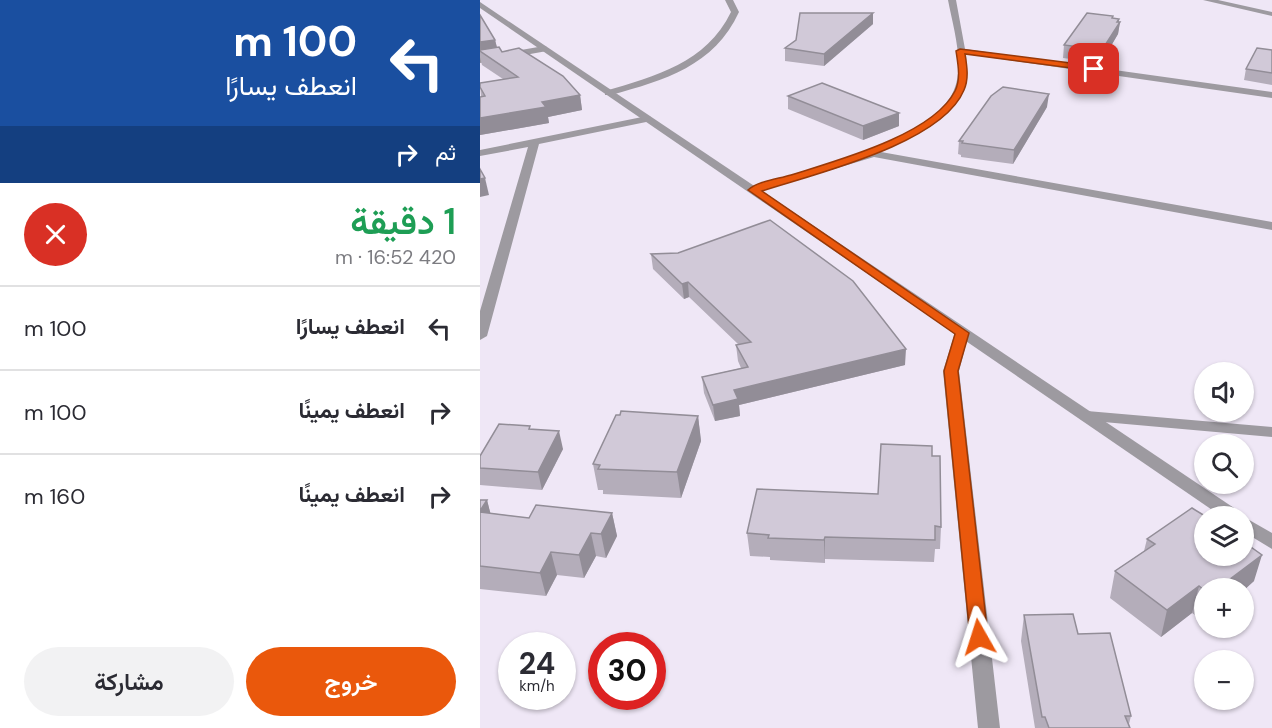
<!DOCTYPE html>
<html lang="ar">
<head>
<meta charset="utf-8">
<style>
  body { margin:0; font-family:"DM Sans",Vazirmatn,sans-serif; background:#f2f2f3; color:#2b2b33; direction:rtl; height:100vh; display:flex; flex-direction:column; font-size:22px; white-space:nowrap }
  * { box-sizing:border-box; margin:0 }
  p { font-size:20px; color:#7c7c81 }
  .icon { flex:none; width:33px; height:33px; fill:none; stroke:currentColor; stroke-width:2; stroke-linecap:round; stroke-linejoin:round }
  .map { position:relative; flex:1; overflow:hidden; direction:ltr }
  .drawer { display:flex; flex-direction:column; background:#fff; width:480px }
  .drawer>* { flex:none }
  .guide { background:#1a4fa0; color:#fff; overflow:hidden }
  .controls { position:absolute; left:714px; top:362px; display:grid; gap:12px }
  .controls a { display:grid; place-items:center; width:60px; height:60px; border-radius:50%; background:#fff; box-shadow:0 2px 4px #0004; font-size:30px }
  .speed { position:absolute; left:18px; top:632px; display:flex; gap:12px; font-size:30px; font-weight:700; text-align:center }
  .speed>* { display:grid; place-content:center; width:78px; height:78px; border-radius:50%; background:#fff; box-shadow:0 2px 4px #0004; line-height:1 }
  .speed small { font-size:15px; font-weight:400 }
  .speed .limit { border:9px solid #d22; background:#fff; color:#111 }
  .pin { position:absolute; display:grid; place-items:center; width:51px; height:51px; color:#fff; margin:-26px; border-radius:12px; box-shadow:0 3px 9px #0006 }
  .me { position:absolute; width:66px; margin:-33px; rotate:354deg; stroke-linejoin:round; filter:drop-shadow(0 0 4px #0008) }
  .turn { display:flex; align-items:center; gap:21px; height:126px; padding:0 24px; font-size:27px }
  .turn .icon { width:78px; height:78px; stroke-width:2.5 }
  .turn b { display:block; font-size:42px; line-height:51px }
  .then { display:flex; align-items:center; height:57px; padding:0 24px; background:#0003; gap:12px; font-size:22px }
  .round { display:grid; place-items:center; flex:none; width:63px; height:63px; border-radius:32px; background:#f2f2f3 }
  .headline { display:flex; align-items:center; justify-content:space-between; height:102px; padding:0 24px }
  h1 { font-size:36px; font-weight:600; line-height:45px; color:#1e9e55 }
  .cta { display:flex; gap:12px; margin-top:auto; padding:12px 24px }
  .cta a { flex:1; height:69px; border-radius:36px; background:#ea580c; color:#fff; font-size:24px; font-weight:600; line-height:69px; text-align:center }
  .cta a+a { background:#f2f2f3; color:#2b2b33 }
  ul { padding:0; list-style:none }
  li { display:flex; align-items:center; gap:18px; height:84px; padding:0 24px; border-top:2px solid #e1e1e2 }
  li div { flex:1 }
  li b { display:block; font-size:22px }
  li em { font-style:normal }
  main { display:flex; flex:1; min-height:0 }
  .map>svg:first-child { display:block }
</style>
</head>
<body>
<main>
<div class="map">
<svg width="792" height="728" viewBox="0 0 792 728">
  <rect width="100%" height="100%" fill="#efe7f6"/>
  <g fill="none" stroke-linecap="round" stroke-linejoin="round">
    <g fill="#9d9aa0" fill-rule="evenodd">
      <path d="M 245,0 L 253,0 L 259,12 C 234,66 185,80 131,95 L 125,95 L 125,91 C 176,76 226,63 251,12 Z"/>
      <path d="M 468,0 L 476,0 L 485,49 L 792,92 L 792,98 L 486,54 C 492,113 446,131 401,152 L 792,222 L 792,230 L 394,157 L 277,192 L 269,192 L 269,188 C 320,172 452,142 474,90 C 485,64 473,27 468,0 Z"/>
      <path d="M 723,0 L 738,0 L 792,12 L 792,16 Z"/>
      <path d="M 64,46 L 67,47 L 67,51 L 0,63 L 0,57 Z"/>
      <path d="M 167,116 L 171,117 L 171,121 L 59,144 L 7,336 L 0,340 L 0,311 L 48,147 L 0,156 L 0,150 Z"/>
      <path d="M 482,329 L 489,333 L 479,371 L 520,728 L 498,728 L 463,371 L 475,333 Z"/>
      <path d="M 607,411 L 792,427 L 792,437 L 601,420 L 599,416 L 601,412 Z"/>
    </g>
    <g fill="#9d9aa0" fill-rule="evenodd">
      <path d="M 0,2 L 760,512 L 763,516 L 741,516 L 0,8 Z"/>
      <path d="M 764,517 L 792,533 L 792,549 L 764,532 Z"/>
    </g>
  </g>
  <g fill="#b4adba">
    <path d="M 393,13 L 393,24 L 344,66 L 305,61 L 305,48 Z"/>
    <path d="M 0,15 L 15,40 L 17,47 L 22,52 L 100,95 L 102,110 L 68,117 L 69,123 L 0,135 L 0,97 L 1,97 L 0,83 L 23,79 L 2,65 L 0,57 Z"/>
    <path d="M 633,18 L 639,19 L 638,22 L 640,22 L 638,34 L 621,63 L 583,58 L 584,45 Z"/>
    <path d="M 792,50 L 792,85 L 764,80 L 766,69 Z"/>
    <path d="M 308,96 L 419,113 L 419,126 L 383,140 L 308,109 Z"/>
    <path d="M 567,107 L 533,164 L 481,157 L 481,155 L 478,154 L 479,141 Z"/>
    <path d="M 171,254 L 425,365 L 259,405 L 260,416 L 235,421 L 224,393 L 222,377 L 261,368 L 258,361 L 256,345 L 258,344 L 209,297 L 204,299 L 173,269 Z"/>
    <path d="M 218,416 L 221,441 L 201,498 L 123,494 L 123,490 L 118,490 L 113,464 Z"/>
    <path d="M 51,429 L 83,449 L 62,490 L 0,485 L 0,456 Z"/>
    <path d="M 452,456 L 461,527 L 460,549 L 455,549 L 454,562 L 345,559 L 345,563 L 290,560 L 290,557 L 270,556 L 267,533 L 398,494 Z"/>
    <path d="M 0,500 L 7,500 L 10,513 L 49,518 L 132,513 L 137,536 L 126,558 L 116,556 L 104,578 L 77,575 L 66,596 L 0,589 Z"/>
    <path d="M 764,536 L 768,539 L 766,544 L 774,581 L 764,590 L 764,588 L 724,588 L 724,612 L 718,617 L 712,613 L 681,637 L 630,598 L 635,571 L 664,551 L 667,539 L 724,555 Z"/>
    <path d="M 544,615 L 598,634 L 651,716 L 649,724 L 650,728 L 555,728 L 541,641 Z"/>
  </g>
  <g fill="#928d97">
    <path d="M 393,13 L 393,24 L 344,66 L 344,54 Z"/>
    <path d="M 639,19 L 638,25 L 640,22 L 638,34 L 621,63 L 622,50 Z"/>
    <path d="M 15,40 L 18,52 L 0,51 L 0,42 Z"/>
    <path d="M 569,94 L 567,107 L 533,164 L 534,150 Z"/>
    <path d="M 100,95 L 102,110 L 68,117 L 69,123 L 0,135 L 0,118 L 62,102 Z"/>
    <path d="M 419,113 L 419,126 L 383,140 L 383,126 Z"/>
    <path d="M 5,178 L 9,195 L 0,197 L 0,179 Z"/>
    <path d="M 208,282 L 209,297 L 204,299 L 202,284 Z"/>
    <path d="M 426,349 L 425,365 L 259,405 L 260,416 L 235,421 L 233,405 L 254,390 Z"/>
    <path d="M 218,416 L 221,441 L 201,498 L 197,472 Z"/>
    <path d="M 79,431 L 83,449 L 62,490 L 58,472 Z"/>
    <path d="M 7,500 L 13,523 L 0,514 L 0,511 Z"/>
    <path d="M 132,513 L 137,536 L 126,558 L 121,534 Z"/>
    <path d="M 111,533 L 116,556 L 104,578 L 99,555 Z"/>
    <path d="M 345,537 L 345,563 L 344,540 Z"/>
    <path d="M 71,552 L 77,575 L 66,596 L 60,573 Z"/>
    <path d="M 782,555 L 774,581 L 764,590 L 764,588 L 738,588 Z"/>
    <path d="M 719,586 L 712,613 L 681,637 L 687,610 Z"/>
    <path d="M 724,592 L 724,612 L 718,617 Z"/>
  </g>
  <g fill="#d1c9d8" stroke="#928d97" stroke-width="1.5">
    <path d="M 320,13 L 393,13 L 344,54 L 305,48 L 316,40 Z"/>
    <path d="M 607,13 L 633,16 L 632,18 L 639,19 L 637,22 L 640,22 L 622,50 L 584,45 Z"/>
    <path d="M 0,15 L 15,40 L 0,42 Z"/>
    <path d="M 19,47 L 22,52 L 39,48 L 83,76 L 100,95 L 62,102 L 66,107 L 0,118 L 0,97 L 5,96 L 0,87 L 0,83 L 38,77 L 0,51 L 0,50 Z"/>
    <path d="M 777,48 L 792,50 L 792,73 L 766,69 Z"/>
    <path d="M 342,83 L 419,113 L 383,126 L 308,96 Z"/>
    <path d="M 523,87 L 569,94 L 534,150 L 482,143 L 483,141 L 479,141 L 511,96 Z"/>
    <path d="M 0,169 L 5,178 L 0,179 Z"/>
    <path d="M 290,220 L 373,281 L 426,349 L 254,390 L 258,399 L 233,405 L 222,377 L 268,367 L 256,345 L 271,342 L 208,282 L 202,284 L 171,254 L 198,253 Z"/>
    <path d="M 141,411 L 218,416 L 197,472 L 118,469 L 120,465 L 113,464 L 136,415 L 140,415 Z"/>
    <path d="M 19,424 L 50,426 L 49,429 L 79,431 L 58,472 L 0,468 L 0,456 Z"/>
    <path d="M 401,444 L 452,446 L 452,456 L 460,456 L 461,527 L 455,526 L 455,540 L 345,537 L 344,540 L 288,538 L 289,535 L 267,533 L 277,489 L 398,494 Z"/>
    <path d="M 0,500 L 7,500 L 0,511 Z"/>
    <path d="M 56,505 L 132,513 L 121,534 L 111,533 L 99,555 L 71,552 L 60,573 L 0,566 L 0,512 L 49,518 Z"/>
    <path d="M 712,508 L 725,516 L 724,555 L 764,555 L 764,536 L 768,539 L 764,542 L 782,555 L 738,588 L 735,588 L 731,585 L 728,588 L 724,588 L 724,590 L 719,586 L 687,610 L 635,571 L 675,544 L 667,539 Z"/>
    <path d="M 593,614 L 598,634 L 630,633 L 651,716 L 645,716 L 650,728 L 569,728 L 565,717 L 562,717 L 544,615 Z"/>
  </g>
  <path fill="#ea580c" stroke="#983908" stroke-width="1.5" d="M 480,49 L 614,66 L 618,69 L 614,71 L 485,54 C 487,66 489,79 484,90 C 462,144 334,174 282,191 L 489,333 L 478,371 L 508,637 L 505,642 L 499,644 L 492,642 L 490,637 L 464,371 L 475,334 L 268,190 C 278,181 298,179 311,175 C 355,161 453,135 475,91 C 481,79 478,64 476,51 Z"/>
</svg>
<div class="controls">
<a><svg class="icon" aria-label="sound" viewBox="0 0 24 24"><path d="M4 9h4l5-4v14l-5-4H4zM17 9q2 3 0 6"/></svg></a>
<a><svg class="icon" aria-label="search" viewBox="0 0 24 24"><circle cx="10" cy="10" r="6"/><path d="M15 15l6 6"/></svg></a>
<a><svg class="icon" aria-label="layers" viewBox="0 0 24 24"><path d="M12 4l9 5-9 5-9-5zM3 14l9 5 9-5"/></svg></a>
<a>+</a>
<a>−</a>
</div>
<div class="speed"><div>24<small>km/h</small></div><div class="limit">30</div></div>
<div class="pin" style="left:614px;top:69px;background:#d93025"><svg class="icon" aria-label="arrive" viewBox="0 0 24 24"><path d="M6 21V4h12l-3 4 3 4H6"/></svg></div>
<svg class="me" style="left:499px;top:637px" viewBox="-20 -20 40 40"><path d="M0-17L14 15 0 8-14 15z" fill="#ea580c" stroke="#fff" stroke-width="4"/></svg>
</div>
<section class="drawer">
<div class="guide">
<div class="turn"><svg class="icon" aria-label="left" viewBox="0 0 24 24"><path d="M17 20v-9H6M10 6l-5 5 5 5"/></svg><div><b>100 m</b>انعطف يسارًا</div></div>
<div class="then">ثم<svg class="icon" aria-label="right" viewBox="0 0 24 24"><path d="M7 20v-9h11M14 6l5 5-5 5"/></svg></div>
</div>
<div class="headline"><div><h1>1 دقيقة</h1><p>420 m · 16:52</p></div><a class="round" style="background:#d93025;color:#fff"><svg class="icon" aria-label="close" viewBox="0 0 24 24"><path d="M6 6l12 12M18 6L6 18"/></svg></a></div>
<ul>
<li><svg class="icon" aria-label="left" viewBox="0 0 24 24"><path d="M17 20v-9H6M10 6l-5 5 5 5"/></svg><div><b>انعطف يسارًا</b></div><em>100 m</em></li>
<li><svg class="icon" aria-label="right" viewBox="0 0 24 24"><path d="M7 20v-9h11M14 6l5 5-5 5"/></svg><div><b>انعطف يمينًا</b></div><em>100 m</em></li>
<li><svg class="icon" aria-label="right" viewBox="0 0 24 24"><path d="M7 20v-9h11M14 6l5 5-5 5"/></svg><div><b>انعطف يمينًا</b></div><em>160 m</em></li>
</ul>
<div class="cta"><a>خروج</a><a>مشاركة</a></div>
</section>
</main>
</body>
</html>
